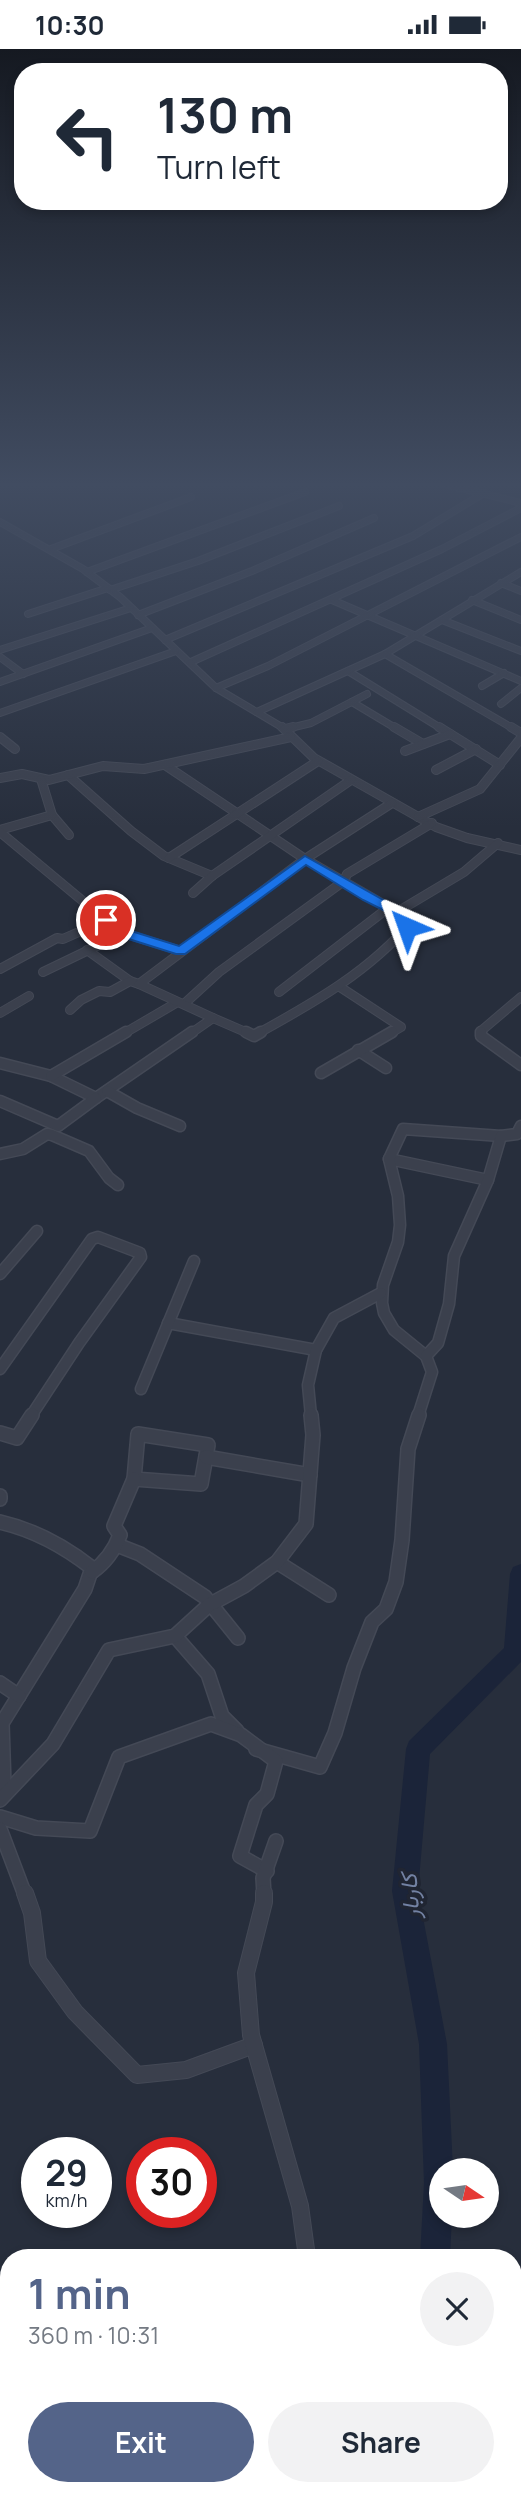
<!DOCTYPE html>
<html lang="en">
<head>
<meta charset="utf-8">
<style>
  body { margin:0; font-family:Manrope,Vazirmatn,sans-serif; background:#f2f2f3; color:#1f2937; height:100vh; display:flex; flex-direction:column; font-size:26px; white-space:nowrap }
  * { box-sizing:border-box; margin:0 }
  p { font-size:23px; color:#747a83 }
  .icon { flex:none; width:38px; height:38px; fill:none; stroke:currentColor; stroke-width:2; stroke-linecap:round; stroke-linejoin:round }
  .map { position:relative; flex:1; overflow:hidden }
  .drawer { position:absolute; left:0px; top:2200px; width:522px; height:247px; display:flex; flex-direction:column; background:#fff; border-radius:28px 28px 0 0; box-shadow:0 4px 10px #0003 }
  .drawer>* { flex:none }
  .top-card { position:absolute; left:14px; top:14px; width:494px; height:147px; border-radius:28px; box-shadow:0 4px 10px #0003; background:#fff; color:#1f2937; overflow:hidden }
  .needle { width:46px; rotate:103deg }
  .fabs { position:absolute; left:429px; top:2109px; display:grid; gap:14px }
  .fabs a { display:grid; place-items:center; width:70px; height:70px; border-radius:50%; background:#fff; box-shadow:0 4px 10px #0003; font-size:35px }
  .speed { position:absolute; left:21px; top:2088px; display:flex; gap:14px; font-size:35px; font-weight:700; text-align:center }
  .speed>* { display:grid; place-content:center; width:91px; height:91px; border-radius:50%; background:#fff; box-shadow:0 4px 10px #0003; line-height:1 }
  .speed small { font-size:18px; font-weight:400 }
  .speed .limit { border:10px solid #d22; background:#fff; color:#111 }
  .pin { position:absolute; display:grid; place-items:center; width:60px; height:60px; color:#fff; margin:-30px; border:4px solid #fff; border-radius:50%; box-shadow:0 2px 7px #0007 }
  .me { position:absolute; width:77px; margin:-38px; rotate:317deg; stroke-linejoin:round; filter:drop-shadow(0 0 5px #0008) }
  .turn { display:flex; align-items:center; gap:24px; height:147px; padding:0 28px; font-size:32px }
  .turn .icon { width:91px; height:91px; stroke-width:2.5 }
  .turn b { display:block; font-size:49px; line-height:60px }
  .round { display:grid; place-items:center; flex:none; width:74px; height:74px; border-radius:37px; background:#f2f2f3 }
  .summary { display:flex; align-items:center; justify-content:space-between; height:119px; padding:0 28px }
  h1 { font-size:42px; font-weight:700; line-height:52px; color:#546489 }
  .cta { display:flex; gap:14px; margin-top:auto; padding:14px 28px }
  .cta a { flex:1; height:80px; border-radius:42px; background:#546489; color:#fff; font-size:28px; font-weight:700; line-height:80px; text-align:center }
  .cta a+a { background:#f2f2f3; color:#1f2937 }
  .status { display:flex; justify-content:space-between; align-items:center; height:49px; padding:0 35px; background:#fff; direction:ltr }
  .status svg { height:19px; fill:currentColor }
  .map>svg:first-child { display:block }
</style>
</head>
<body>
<div class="status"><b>10:30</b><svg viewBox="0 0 49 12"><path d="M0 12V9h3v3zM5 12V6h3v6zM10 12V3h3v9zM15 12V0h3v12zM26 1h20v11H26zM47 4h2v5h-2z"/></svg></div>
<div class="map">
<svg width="521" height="2445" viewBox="0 0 521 2445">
  <rect width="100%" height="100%" fill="#272e3c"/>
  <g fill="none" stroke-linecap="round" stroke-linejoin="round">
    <g fill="#1b2439" fill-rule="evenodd">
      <path d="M 521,1515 L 521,1613 L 430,1705 L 418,1842 L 447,1995 L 453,2121 L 441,2121 L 441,2166 L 452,2166 L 450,2208 L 420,2208 L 424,2134 L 419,1995 L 392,1842 L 406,1700 L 409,1692 L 504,1599 L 510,1525 L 513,1518 Z"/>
      <path d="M 407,2438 L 439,2438 L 438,2445 L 406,2445 Z"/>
    </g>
    <g stroke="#444956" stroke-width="8">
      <g id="minor-far4">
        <path d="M 445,435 L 521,454"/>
        <path d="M 0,473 L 83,520 L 120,548 L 216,639 L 285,680"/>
        <path d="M 51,500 L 191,448"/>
        <path d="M 87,523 L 305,443"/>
        <path d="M 501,534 L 521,542"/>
        <path d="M 110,541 L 198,512 L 339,457"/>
        <path d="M 332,551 L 521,632"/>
        <path d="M 472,551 L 521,571"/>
        <path d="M 28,565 L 108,539"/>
        <path d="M 138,566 L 252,522 L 374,469"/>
        <path d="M 442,571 L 521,602"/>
        <path d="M 165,591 L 413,487 L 484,444"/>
        <path d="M 0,601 L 131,559"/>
        <path d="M 385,605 L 514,680"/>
        <path d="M 0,608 L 23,625"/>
        <path d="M 191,613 L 442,500 L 521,459"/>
        <path d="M 348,622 L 442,680"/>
        <path d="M 0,633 L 152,579"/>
        <path d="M 482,637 L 504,624"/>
        <path d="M 216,639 L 268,617 L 521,488"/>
        <path d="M 352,653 L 397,680"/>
        <path d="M 501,655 L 521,639"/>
        <path d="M 257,663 L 385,605 L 521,523"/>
        <path d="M 0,664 L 176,602"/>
        <path d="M 286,680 L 311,674 L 367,645"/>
      </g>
    </g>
    <g stroke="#444956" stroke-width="10">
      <g id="minor-far3">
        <path d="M 282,678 L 314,709 L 436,778 L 467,789 L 521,801"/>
        <path d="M 394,678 L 423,695"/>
        <path d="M 439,678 L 500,716"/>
        <path d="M 511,678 L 521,684"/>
        <path d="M 285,680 L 293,678"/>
        <path d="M 0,688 L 15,700"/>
        <path d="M 405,702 L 450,685"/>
        <path d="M 165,716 L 305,810 L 397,863"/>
        <path d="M 436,721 L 476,700"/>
        <path d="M 68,726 L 131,782 L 164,807 L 212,827"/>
        <path d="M 0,729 L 22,725 L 49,731 L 103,717 L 144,720 L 291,688"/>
        <path d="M 52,766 L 69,786"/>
        <path d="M 418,768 L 480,740 L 521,689"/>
        <path d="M 0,781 L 52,766 L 41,730"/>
        <path d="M 0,783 L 120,883 L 181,902"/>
        <path d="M 169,809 L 318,712"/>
        <path d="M 193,844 L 212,827 L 351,731"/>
        <path d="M 87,901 L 130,932"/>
        <path d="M 0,920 L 57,889 L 63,890 L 106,871"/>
        <path d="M 43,923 L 124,884"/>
        <path d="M 340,938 L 401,978 L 389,985"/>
        <path d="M 279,943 L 388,859"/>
        <path d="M 184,955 L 219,923 L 344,832 L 347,825 L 432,774"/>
        <path d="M 70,961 L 81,951 L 99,942 L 110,943 L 130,932 L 139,935"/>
        <path d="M 0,964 L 29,947"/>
        <path d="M 213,969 L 250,985"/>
        <path d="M 123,985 L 176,954"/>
        <path d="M 190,985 L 213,969 L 139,935 L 305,810 L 392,754"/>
        <path d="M 257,985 C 315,953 370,922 413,871 L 397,863 L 464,823 L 498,794"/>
        <path d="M 481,985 L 481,982 L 521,948"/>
      </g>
    </g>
    <g stroke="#444956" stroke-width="13">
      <g id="minor-far2">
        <path d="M 246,983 L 254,987 L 261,983"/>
        <path d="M 481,983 L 481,987 L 521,1016"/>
        <path d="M 358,1001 L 386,1019"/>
        <path d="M 0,1014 L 51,1027 L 96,1049 L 192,983"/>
        <path d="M 321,1024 L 392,983"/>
        <path d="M 51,1027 L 126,983"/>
        <path d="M 107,1042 L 137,1059 L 180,1077"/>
        <path d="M 0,1052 L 58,1077 L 96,1049"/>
        <path d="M 0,1105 L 23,1100 L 47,1085 L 52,1086 L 89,1102 L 109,1129 L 118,1136"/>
        <path d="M 389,1110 L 488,1131"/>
        <path d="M 0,1225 L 37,1182"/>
        <path d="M 168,1274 L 316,1301"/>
        <path d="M 426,1307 L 394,1281 L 384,1264 L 382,1254 L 383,1236 L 398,1193 L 400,1176 L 398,1147 L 389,1110 L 403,1080 L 501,1087"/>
        <path d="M 0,1320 L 92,1190 L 98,1188 L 140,1204 L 141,1208 L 79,1294 L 31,1367"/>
        <path d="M 141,1340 L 194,1212"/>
        <path d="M 311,1367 L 308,1336 L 316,1301 L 334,1269 L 381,1244"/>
        <path d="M 418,1367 L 432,1323 L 426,1307 L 438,1294 L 449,1255 L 454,1207 L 488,1131 L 501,1087 L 517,1085 L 521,1077"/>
      </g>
    </g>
    <g stroke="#444956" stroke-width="16">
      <g id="minor-far1">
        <path d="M 0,1384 L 17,1389 L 32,1366"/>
        <path d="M 138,1385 L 208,1396 L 201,1435 L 134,1430 Z"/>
        <path d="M 206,1408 L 310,1426"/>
        <path d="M 0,1447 L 0,1450"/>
        <path d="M 0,1473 C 35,1481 64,1497 92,1519 L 85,1540 L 2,1674 L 4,1736 L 0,1745"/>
        <path d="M 117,1496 L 140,1505 L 205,1548 L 238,1589"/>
        <path d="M 277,1513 L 329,1546"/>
        <path d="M 92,1523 C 106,1513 114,1502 120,1486 L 114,1477 L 134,1430"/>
        <path d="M 175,1587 L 208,1625 L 222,1667 L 237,1682"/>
        <path d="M 0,1634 L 19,1647"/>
        <path d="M 256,1700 L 320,1718 L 335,1684 L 354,1619 L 372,1573 L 386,1560 L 396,1533 L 402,1491 L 408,1400 L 419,1366"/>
        <path d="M 0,1751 L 53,1695 L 109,1601 L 175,1587 L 209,1556 L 244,1537 L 277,1513 L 306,1475 L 313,1386 L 311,1366"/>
        <path d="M 0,1768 L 36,1779 L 90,1782 L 119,1708 L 211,1675 L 241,1686 L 276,1712 L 267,1745 L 256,1756 L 240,1807 L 267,1822"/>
        <path d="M 0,1780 L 25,1846"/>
        <path d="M 264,1846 L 263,1829 L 276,1792"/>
      </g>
    </g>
    <g stroke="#444956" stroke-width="18">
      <g id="minor">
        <path d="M 25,1844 L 32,1864 L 38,1912 L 75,1963 L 137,2026 L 186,2021 L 254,1996"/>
        <path d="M 264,1844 L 264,1853 L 246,1924 L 251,1986 L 300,2157 L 307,2208"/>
        <path d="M 340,2438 L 341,2445"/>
        <path d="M 503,2438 L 503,2445"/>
      </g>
    </g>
    <use href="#minor-far4" stroke="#3b404d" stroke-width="6"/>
    <use href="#minor-far3" stroke="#3b404d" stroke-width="8"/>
    <use href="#minor-far2" stroke="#3b404d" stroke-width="10"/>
    <use href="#minor-far1" stroke="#3b404d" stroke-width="13"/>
    <use href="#minor" stroke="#3b404d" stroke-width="16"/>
  </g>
  <linearGradient id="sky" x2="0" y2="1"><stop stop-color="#151921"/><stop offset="0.56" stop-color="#414c61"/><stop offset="1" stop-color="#414c61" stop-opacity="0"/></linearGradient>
  <rect width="521" height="778" fill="url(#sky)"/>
  <path fill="#1a73e8" stroke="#114b97" stroke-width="2" d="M 305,807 L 419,871 L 412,881 L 403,881 L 401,878 L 405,872 L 363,851 L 306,816 L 185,905 L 176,905 L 116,886 L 100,871 L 102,868 L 111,868 L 125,880 L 179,897 Z"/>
  <g text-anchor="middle" stroke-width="7" stroke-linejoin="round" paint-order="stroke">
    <g font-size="23" font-style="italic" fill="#7382a3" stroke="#202532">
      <text transform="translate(410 1847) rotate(-94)" y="8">کاربار</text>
    </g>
  </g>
</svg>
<div class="fabs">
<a><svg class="needle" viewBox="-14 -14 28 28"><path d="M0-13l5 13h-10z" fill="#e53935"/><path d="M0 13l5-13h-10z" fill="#747a83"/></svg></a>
</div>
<div class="speed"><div>29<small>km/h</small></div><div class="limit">30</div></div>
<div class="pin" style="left:106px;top:871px;background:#d93025"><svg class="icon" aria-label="arrive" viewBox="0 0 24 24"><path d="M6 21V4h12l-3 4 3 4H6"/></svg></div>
<svg class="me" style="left:407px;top:878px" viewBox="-20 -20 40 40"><path d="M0-17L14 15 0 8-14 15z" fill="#1a73e8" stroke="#fff" stroke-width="4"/></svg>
<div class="top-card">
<div class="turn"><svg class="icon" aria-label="left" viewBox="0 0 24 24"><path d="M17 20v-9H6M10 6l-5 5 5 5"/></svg><div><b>130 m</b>Turn left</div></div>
</div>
<section class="drawer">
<div class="summary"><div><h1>1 min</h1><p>360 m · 10:31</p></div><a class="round"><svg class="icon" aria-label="close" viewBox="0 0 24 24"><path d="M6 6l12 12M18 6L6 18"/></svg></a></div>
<div class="cta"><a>Exit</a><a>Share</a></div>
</section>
</div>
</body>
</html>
